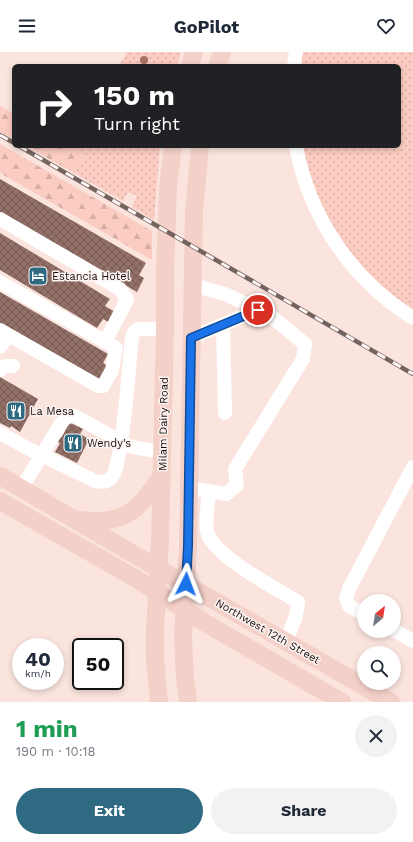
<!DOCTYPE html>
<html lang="en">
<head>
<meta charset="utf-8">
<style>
  body { margin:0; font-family:"Work Sans",sans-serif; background:#f2f2f3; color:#1f2937; height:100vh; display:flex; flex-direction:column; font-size:15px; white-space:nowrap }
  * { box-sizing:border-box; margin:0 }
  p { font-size:13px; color:#747a83 }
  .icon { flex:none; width:22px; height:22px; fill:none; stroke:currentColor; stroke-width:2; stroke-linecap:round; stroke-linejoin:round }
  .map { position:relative; height:650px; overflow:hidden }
  .sheet { display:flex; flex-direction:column; background:#fff; flex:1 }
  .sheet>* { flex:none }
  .banner { position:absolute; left:12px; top:12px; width:389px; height:84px; border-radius:6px; box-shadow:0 2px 6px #0003; background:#202124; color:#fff; overflow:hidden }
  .needle { width:26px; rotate:30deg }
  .buttons { position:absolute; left:357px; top:542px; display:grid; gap:8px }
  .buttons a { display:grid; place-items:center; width:44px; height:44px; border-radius:50%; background:#fff; box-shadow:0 2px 6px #0003; font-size:20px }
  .speed { position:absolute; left:12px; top:586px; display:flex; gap:8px; font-size:20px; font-weight:700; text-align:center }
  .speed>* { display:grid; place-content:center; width:52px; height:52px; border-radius:50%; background:#fff; box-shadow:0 2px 6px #0003; line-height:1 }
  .speed small { font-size:10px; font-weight:400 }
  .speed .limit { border:2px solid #111; border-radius:6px; background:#fff; color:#111 }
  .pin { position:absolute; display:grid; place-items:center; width:34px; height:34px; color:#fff; margin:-17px; border:2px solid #fff; border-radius:50%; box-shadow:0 1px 4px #0007 }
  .me { position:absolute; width:44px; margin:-22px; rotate:3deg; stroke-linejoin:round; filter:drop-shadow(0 0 3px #0008) }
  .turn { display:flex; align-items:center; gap:14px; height:84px; padding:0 16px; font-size:18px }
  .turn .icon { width:52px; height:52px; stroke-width:2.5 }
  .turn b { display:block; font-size:28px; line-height:34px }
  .round { display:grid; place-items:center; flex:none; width:42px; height:42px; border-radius:21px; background:#f2f2f3 }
  .head { display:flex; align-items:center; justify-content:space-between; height:68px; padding:0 16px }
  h1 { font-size:24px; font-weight:700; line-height:30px; color:#1e9e55 }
  .primary-button { display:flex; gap:8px; margin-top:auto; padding:8px 16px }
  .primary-button a { flex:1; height:46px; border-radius:24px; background:#2e6b82; color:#fff; font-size:16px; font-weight:700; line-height:46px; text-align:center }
  .primary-button a+a { background:#f2f2f3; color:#1f2937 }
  header { display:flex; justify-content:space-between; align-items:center; height:52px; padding:0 16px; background:#fff; font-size:18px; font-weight:700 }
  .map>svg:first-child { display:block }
</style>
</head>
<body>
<header><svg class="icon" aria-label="menu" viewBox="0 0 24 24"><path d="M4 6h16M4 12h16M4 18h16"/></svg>GoPilot<svg class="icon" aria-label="heart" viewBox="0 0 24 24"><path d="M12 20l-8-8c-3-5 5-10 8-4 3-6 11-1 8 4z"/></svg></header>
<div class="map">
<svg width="413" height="650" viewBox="0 0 413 650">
  <defs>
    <pattern id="grass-dots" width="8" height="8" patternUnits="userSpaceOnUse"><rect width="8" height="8" fill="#fbccc1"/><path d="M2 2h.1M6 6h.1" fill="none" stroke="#d7aea4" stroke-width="1.8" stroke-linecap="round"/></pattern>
    <pattern id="forest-firs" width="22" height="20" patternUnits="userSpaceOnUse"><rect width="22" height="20" fill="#fbccc1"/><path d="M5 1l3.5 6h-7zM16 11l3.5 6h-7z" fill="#d7aea4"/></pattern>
    <pattern id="building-cross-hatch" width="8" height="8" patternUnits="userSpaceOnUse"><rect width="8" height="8" fill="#927068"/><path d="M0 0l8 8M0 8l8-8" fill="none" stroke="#765a54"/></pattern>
  </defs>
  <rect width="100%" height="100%" fill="#fbe4de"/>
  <g fill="url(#grass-dots)">
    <path d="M 127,0 L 181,0 L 177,14 L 119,14 Z"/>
    <path d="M 302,0 L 413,0 L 413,258 L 379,233 L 362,216 L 332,176 L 316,141 L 304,104 L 302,94 L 399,94 L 399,14 L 300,14 Z"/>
    <path d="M 75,94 L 160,94 L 154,168 L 132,155 L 137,144 L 128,140 L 123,149 L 72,120 L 85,103 L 73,97 Z"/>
  </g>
  <g fill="url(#forest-firs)">
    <path d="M 0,54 L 14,62 L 14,87 L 0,80 Z"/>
    <path d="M 0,92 L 152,179 L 152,208 L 0,121 Z"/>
    <path d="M 26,94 L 69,94 L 85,103 L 72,120 Z"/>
  </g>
  <g fill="url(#building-cross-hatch)">
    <path d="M 0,127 L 146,211 L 139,223 L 144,226 L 137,240 L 0,161 Z"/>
    <path d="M 0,181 L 110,247 L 105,254 L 117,261 L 110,271 L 103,267 L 97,276 L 0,218 Z"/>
    <path d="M 0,240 L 108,302 L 103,311 L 109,315 L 100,330 L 0,272 Z"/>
    <path d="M 0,325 L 38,347 L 20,380 L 11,374 L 10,376 L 0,371 Z"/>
    <path d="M 69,370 L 83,377 L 80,382 L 89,387 L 77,411 L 55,400 L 60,391 L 57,390 L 60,384 L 62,385 Z"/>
  </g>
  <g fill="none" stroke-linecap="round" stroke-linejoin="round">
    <g stroke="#fff" stroke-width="14">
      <path d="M 294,14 L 296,0"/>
      <path d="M 296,94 C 309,165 352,228 413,266"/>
      <path d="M 0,167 L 120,237 L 127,248 L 105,290"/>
      <path d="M 0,230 L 113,294"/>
      <path d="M 223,273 L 225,361"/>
      <path d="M 0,278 L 98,334 L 103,334 L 112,318 L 116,296"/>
      <path d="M 191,286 L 257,258"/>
      <path d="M 0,295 L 4,289"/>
      <path d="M 0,318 L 5,314 L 13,314"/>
      <path d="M 0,381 L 27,396 L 95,429 C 102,430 107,431 112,425 C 117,419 117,410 119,402 C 126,364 128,324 132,285 L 134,280 L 138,277 L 165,277"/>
      <path d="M 189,436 L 226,442 L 237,433 L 235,417 L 303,307 L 305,292 L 271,264 L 225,242 L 192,233"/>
      <path d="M 21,437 L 62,370 C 66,365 69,364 75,364 L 129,394 L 138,396 L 162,400"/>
      <path d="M 209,439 C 208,449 205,471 207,479 C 211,503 277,537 298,550 L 296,564 L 286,589"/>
      <path d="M 364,562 L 349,554 L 346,546 L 349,537 L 413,415"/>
      <path d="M 394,578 L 413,589"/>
    </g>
    <g stroke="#f4d1c8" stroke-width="18">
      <path d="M 190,14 L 194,0"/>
      <path d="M 217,14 L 222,0"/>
      <path d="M 0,424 L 159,517 L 391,650"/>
      <path d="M 0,449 L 140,529 L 207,572 L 342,650"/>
      <path d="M 76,468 C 87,468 98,470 108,468 C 134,465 147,445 161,425"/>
      <path d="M 159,650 L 155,606 L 155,580 L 160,490 L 165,277 L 165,223 L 168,135 L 173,94"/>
      <path d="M 188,650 L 185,626 L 183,585 L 188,494 L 194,159 L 200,94"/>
    </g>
    <g stroke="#74635f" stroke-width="4.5">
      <g id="rail">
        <path d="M 0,83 L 14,91"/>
        <path d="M 19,94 L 413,322"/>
      </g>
    </g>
    <use href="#rail" stroke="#fdf5f3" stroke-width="3" stroke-dasharray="9" stroke-linecap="butt"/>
  </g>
  <circle fill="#aa7265" cx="144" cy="8" r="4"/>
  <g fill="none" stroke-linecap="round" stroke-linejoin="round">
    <g stroke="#114b97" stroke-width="10">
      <path id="route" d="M 186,532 L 188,494 L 191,286 L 258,258"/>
    </g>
    <use href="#route" stroke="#1a73e8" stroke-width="7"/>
  </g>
  <defs>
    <g id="hotel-square" transform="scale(1)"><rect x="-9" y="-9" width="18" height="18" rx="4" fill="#2e6b82" stroke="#fdf5f3"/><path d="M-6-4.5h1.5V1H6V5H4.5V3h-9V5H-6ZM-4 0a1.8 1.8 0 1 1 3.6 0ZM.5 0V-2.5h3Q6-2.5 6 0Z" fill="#fff"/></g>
    <g id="restaurant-square" transform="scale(1)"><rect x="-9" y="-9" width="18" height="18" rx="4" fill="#2e6b82" stroke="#fdf5f3"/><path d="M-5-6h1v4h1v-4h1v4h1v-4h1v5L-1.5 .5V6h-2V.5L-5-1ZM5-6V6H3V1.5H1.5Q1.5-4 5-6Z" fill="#fff"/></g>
  </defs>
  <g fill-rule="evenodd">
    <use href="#hotel-square" x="38" y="224"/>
    <use href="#restaurant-square" x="16" y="359"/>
    <use href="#restaurant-square" x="73" y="391"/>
  </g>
  <g text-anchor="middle" stroke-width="3" stroke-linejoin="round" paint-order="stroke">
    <g font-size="11" fill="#1a0e0b" stroke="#fdf5f3" text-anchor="start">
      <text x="52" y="228">Estancia Hotel</text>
      <text x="30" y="363">La Mesa</text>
      <text x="87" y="395">Wendy's</text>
    </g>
    <g font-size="11" fill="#1a0e0b" stroke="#fdf5f3">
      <text transform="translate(163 372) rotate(-89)" y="4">Milam Dairy Road</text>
      <text transform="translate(268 579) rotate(30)" y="4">Northwest 12th Street</text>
    </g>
  </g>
</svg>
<div class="buttons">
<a><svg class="needle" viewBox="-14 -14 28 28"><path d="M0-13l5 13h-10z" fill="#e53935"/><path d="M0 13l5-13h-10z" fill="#747a83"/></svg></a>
<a><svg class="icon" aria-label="search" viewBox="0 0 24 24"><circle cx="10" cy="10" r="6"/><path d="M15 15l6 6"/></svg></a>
</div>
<div class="speed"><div>40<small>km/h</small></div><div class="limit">50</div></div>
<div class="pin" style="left:258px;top:258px;background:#d93025"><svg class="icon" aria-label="arrive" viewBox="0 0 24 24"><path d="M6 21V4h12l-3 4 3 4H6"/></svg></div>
<svg class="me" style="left:186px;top:532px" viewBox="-20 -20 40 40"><path d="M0-17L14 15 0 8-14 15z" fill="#1a73e8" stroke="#fff" stroke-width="4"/></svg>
<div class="banner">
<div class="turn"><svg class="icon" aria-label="right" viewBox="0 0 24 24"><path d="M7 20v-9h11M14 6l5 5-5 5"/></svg><div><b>150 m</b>Turn right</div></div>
</div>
</div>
<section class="sheet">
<div class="head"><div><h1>1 min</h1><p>190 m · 10:18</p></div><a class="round"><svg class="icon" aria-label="close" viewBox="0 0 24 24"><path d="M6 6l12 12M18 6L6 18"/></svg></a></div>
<div class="primary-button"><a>Exit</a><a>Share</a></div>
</section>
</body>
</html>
